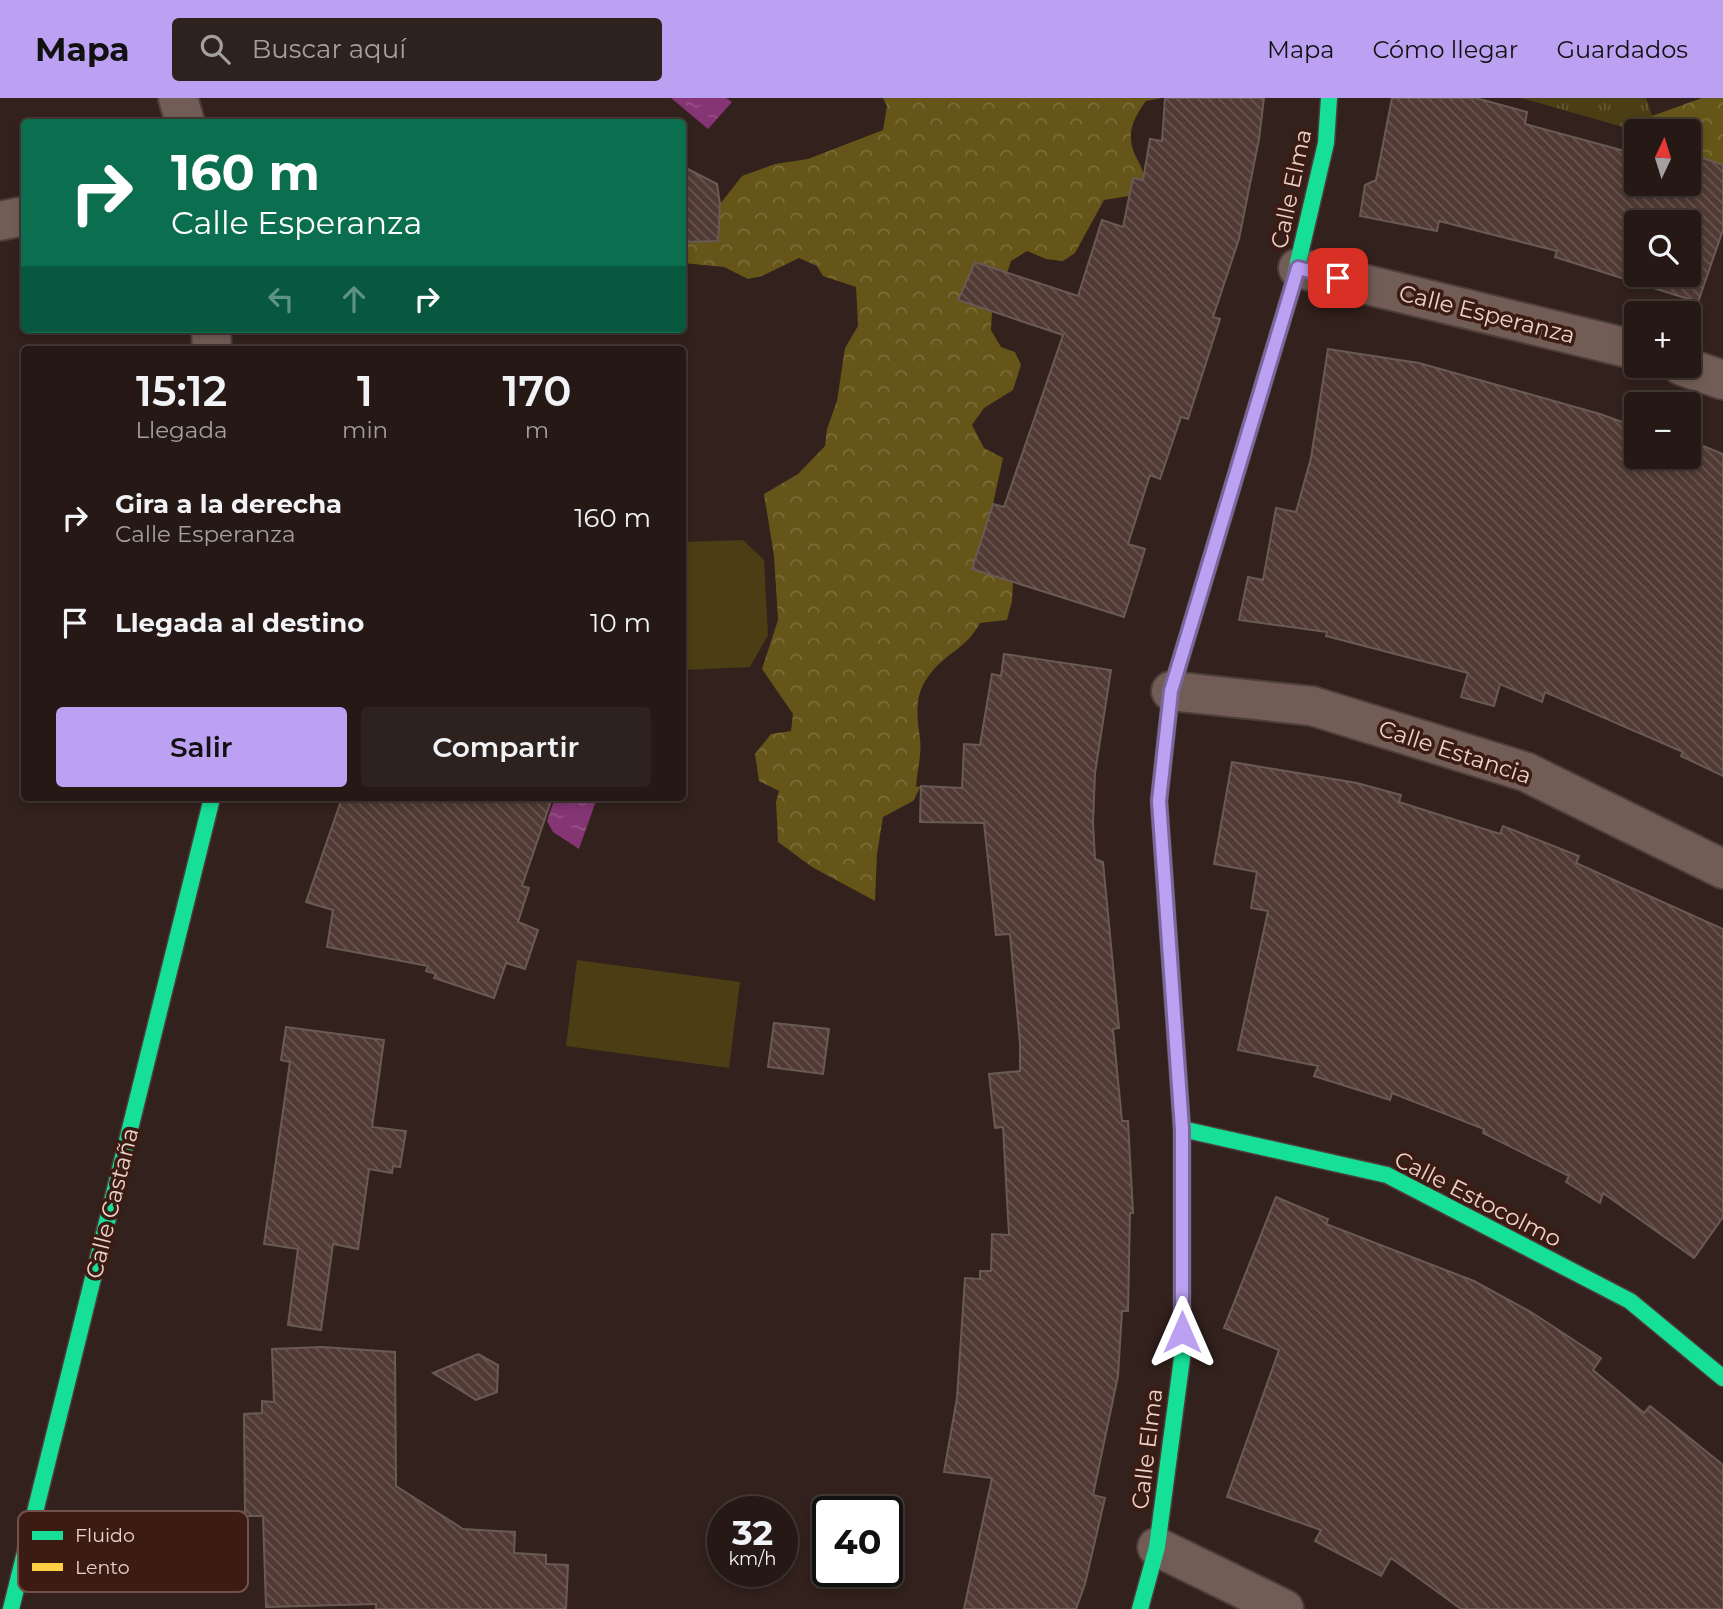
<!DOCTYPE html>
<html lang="es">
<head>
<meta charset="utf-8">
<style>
  body { margin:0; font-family:Montserrat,sans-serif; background:#2e221e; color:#f1f3f6; height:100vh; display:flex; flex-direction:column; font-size:26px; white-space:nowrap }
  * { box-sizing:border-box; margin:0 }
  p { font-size:23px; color:#a4a0a0 }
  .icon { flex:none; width:38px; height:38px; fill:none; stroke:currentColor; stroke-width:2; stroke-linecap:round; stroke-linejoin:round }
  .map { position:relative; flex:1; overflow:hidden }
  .details { position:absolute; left:21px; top:248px; width:665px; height:455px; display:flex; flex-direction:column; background:#261915; border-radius:7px; box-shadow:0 4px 10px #0003,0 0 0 2px #423834 }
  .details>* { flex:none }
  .guide { position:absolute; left:21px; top:21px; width:665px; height:214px; border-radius:7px; box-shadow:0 4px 10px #0003,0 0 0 2px #423834; background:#0b6e4f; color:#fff; overflow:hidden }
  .needle { width:46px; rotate:4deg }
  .controls { position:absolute; left:1624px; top:21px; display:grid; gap:14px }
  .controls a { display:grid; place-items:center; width:77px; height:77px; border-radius:7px; background:#261915; box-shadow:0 4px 10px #0003,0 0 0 2px #423834; font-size:35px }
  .speed { position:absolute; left:707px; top:1398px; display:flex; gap:14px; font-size:35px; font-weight:700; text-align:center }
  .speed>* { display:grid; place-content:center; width:91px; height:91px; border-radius:50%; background:#261915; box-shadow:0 4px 10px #0003,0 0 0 2px #423834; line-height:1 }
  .speed small { font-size:18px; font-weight:400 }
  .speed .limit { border:4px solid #111; border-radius:10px; background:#fff; color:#111 }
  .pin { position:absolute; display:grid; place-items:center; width:60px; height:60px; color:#fff; margin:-30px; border-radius:14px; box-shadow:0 4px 10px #0006 }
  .me { position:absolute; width:77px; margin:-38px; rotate:0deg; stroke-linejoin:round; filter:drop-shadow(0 0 5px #0008) }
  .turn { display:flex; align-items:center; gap:24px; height:147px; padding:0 35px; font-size:32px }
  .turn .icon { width:91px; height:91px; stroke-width:2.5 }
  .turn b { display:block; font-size:49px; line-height:60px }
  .lanes { display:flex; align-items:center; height:66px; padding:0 35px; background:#0003; justify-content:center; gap:35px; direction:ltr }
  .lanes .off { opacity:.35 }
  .eta { display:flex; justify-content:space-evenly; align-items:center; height:119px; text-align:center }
  .eta b { font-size:42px; font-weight:600; line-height:49px }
  .button { display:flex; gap:14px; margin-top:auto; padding:14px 35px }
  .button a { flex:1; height:80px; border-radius:7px; background:#bca0f2; color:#111; font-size:28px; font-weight:600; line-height:80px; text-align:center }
  .button a+a { background:#2e221e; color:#f1f3f6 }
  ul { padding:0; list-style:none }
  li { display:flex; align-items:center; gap:21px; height:105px; padding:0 35px }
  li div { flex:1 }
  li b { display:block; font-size:26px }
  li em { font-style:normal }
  header { display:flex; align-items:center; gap:42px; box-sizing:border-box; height:98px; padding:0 35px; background:#bca0f2; color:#111 }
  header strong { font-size:33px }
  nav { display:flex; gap:38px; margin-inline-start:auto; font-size:24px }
  .search { width:490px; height:63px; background:#2e221e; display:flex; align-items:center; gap:18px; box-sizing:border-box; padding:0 24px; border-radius:7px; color:#a4a0a0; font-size:26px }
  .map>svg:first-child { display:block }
</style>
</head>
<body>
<header>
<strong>Mapa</strong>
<div class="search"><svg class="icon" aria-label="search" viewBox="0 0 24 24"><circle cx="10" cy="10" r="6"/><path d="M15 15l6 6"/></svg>Buscar aquí</div>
<nav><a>Mapa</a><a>Cómo llegar</a><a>Guardados</a></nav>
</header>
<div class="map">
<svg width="1723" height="1511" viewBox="0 0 1723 1511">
  <defs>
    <pattern id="grass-tufts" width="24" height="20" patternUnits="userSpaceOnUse" patternTransform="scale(1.75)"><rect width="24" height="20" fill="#4b3e14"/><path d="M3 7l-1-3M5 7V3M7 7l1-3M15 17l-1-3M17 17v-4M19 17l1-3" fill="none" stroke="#655935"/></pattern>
    <pattern id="forest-crowns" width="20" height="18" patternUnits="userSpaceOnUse" patternTransform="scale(1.75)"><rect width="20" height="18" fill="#655519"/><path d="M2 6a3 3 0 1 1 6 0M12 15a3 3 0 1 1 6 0" fill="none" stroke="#7b6d39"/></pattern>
    <pattern id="water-ripples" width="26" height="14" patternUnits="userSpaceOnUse" patternTransform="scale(1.75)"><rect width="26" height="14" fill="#853574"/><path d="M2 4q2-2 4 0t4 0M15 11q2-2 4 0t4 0" fill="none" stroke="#965187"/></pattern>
    <pattern id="building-back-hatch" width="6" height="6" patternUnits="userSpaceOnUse" patternTransform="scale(1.75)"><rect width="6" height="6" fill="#513a34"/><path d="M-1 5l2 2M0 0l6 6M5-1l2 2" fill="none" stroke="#6a5650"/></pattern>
  </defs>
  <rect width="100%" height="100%" fill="#32211c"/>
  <path fill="url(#grass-tufts)" d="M 1521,0 L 1646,0 L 1652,18 L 1649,33 L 1637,33 Z"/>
  <g fill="url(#forest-crowns)">
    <path d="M 883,0 L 1162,0 L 1146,3 C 1132,22 1125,38 1137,61 C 1141,68 1144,73 1143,82 L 1133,81 L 1129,98 L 1104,102 L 1075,155 L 1063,163 L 1046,161 L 1027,153 L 1011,163 L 1007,175 L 975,165 L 958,202 L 992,214 L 991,232 L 1001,249 L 1015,254 L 1021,267 L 1013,292 L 984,310 L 972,327 L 984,350 L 1003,360 L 993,406 L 972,471 L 1013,483 L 1012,503 L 1007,522 L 980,525 C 966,550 953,551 935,570 C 914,593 916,612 920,640 C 922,655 917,674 916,689 L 921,688 L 913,703 L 883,719 L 877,756 L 875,803 L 812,769 L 778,744 L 776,704 L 779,693 L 759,683 L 755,656 L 771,636 L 791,633 L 793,616 L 762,571 L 778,522 L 774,458 L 764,396 L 798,376 L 825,348 L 827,331 L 837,303 L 845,250 L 858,228 L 856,189 L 823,178 L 817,168 L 799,160 L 762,178 L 748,181 L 724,169 L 683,165 L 682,144 L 718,143 L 720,106 L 742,78 L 775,66 L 808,61 L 883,32 L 887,8 Z"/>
    <path d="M 1702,0 L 1723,0 L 1723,67 L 1689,57 L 1689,33 L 1649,33 L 1652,18 Z"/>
  </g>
  <g fill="#4b3e14">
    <path d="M 743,442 L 764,462 L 768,537 L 750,569 L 683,572 L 683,444 Z"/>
    <path d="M 577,862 L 740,884 L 729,970 L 566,948 Z"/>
  </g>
  <g fill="url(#water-ripples)">
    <path d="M 671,0 L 726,0 L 732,4 L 708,31 Z"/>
    <path d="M 555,700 L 597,700 L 579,751 L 553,734 L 547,723 Z"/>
  </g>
  <g fill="url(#building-back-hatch)" stroke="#6a5a55" stroke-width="2" fill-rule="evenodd">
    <path d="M 1165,0 L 1264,0 L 1259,41 L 1239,141 L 1213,219 L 1220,221 L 1188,321 L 1181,319 L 1160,381 L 1150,377 L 1128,446 L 1145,451 L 1124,519 L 972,471 L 993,406 L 1004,409 L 1063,237 L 958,202 L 975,164 L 1078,198 L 1102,122 L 1123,129 L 1133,80 L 1143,82 L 1150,41 L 1162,43 Z"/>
    <path d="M 1392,0 L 1476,0 L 1527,14 L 1525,26 L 1636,56 L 1636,86 L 1689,86 L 1689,55 L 1723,67 L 1723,132 L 1698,204 L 1555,159 L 1557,153 L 1439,123 L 1437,133 L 1360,118 L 1365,87 L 1376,82 ZM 1636,124 L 1689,124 L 1689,177 L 1636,177 Z"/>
    <path d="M 682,68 L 717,86 L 720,106 L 718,143 L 682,144 Z"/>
    <path d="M 1328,251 L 1419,265 L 1600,316 L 1636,329 L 1636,359 L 1689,359 L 1689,342 L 1723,356 L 1723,678 L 1681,658 L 1683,654 L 1545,594 L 1542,604 L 1500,586 L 1494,608 L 1461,599 L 1468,575 L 1326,538 L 1327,534 L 1239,522 L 1248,479 L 1263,482 L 1276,410 L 1296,414 L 1311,360 Z"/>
    <path d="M 1004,556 L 1111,572 L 1095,675 L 1093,725 L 1095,761 L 1103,764 L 1119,930 L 1113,931 L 1122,1023 L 1128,1023 L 1133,1115 L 1130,1115 L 1128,1213 L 1122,1213 L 1118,1278 L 1093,1397 L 1105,1400 L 1085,1486 L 1076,1511 L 964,1511 L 992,1380 L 944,1374 L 957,1300 L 965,1180 L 980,1181 L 980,1173 L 991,1173 L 992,1136 L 1009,1137 L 1003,1029 L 995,1030 L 989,976 L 1020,973 L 1020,945 L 1010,836 L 996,837 L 984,725 L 920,724 L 921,688 L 962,690 L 964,646 L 980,647 L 992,576 L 1001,578 Z"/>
    <path d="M 1232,664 L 1357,685 L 1401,697 L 1399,704 L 1500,736 L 1503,728 L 1579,758 L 1576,765 L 1723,831 L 1723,1119 L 1694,1160 L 1603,1095 L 1600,1105 L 1566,1084 L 1569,1078 L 1483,1035 L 1484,1031 L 1392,995 L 1390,1002 L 1314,978 L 1318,968 L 1238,952 L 1268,813 L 1251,810 L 1257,774 L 1214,766 Z"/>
    <path d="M 342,700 L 552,700 L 522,788 L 529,790 L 518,824 L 538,832 L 525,871 L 506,865 L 494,900 L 434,880 L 436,876 L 426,873 L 428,868 L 327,849 L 333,812 L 306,804 Z"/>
    <path d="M 774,925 L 829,931 L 823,976 L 768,969 Z"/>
    <path d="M 286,929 L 384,942 L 372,1029 L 406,1033 L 400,1069 L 393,1068 L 392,1075 L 369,1071 L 358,1151 L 333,1146 L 321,1232 L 288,1227 L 298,1151 L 264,1146 L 290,964 L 281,962 Z"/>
    <path d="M 1276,1099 L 1328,1121 L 1326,1126 L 1474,1183 L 1531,1214 L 1601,1260 L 1593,1272 L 1644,1315 L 1650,1308 L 1723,1367 L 1723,1511 L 1461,1511 L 1391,1460 L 1381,1478 L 1315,1443 L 1321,1432 L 1227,1399 L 1279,1252 L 1224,1230 Z"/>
    <path d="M 322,1249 L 395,1254 L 396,1388 L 463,1431 L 515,1434 L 514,1455 L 546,1457 L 546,1466 L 568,1467 L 566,1511 L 376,1511 L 376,1506 L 266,1509 L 263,1418 L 245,1418 L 244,1316 L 262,1315 L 262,1303 L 274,1304 L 272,1251 Z"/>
    <path d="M 478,1256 L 498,1267 L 497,1294 L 476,1302 L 433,1275 Z"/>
  </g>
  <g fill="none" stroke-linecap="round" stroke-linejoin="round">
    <g stroke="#4e3e3a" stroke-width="42">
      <g id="street">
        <path d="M 178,0 L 185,24"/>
        <path d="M 0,123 L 24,118"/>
        <path d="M 1298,170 L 1636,252"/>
        <path d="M 211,231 L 212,252"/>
        <path d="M 1682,268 L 1723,282"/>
        <path d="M 1171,593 L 1312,608 L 1526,674 L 1723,771"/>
        <path d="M 1157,1449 L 1284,1511"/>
      </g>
    </g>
    <g stroke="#4e3e3a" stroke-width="19">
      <g id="fast">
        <path d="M 1292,190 L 1326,45 L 1329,0"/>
        <path d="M 1182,1031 L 1387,1077 L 1630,1203 L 1723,1280"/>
        <path d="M 11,1511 L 212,700"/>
        <path d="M 1140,1511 L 1157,1449 L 1182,1260 L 1182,1031 L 1159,703 L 1166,639"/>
      </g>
    </g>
    <g stroke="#4e3e3a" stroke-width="19">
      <path id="slow" d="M 1166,639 L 1171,593 L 1292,190"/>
    </g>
    <use href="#street" stroke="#725c56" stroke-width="38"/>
    <use href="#fast" stroke="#16e098" stroke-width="16"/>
    <use href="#slow" stroke="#ffcf43" stroke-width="16"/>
  </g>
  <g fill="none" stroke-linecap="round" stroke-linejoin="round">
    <g stroke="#7a689d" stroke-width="18">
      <path id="route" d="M 1182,1234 L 1182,1031 L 1159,703 L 1171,593 L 1298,170 L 1338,180"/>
    </g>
    <use href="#route" stroke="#bca0f2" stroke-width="12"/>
  </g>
  <g text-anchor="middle" stroke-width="7" stroke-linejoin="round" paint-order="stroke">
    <g font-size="23" fill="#e9d2cc" stroke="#3c1b12">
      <text transform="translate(1291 91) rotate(-78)" y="8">Calle Elma</text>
      <text transform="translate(1487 216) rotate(14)" y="8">Calle Esperanza</text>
      <text transform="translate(1455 654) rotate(18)" y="8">Calle Estancia</text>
      <text transform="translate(1478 1101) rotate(27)" y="8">Calle Estocolmo</text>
      <text transform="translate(112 1105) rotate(-76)" y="8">Calle Castaña</text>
      <text transform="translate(1147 1351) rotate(-83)" y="8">Calle Elma</text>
    </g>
  </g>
  <rect x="18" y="1413" width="230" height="81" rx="10" fill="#3c1b12" stroke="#70524a" stroke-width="2"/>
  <rect x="32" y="1433" width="31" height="9" fill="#16e098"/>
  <rect x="32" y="1465" width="31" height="8" fill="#ffcf43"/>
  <g font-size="19" fill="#e9d2cc">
    <text x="75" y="1444">Fluido</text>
    <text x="75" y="1476">Lento</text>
  </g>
</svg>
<div class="controls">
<a><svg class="needle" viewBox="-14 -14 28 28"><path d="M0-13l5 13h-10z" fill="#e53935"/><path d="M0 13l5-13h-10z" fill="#a4a0a0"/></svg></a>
<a><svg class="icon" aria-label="search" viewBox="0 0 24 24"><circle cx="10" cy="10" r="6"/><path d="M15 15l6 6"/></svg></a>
<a>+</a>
<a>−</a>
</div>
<div class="speed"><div>32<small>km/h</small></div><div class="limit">40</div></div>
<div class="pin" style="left:1338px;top:180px;background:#d93025"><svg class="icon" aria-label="arrive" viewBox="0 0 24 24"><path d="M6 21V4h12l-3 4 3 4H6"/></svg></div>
<svg class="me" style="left:1182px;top:1234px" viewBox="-20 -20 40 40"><path d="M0-17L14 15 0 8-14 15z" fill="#bca0f2" stroke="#fff" stroke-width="4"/></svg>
<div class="guide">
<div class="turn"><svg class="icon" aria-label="right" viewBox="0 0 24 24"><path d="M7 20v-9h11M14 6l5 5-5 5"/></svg><div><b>160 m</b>Calle Esperanza</div></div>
<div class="lanes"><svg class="icon off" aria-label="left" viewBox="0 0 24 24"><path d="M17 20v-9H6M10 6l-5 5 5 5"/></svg><svg class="icon off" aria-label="ahead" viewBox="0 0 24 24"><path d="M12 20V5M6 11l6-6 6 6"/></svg><svg class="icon" aria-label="right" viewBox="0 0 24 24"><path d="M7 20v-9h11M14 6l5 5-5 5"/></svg></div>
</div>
<section class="details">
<div class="eta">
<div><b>15:12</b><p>Llegada</p></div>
<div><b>1</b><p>min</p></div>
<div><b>170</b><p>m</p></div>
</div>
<ul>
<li><svg class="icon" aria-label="right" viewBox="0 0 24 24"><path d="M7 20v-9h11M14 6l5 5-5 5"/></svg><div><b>Gira a la derecha</b><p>Calle Esperanza</p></div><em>160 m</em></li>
<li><svg class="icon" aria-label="arrive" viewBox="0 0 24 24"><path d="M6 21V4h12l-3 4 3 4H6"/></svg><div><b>Llegada al destino</b></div><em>10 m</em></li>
</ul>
<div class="button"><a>Salir</a><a>Compartir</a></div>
</section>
</div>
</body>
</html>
